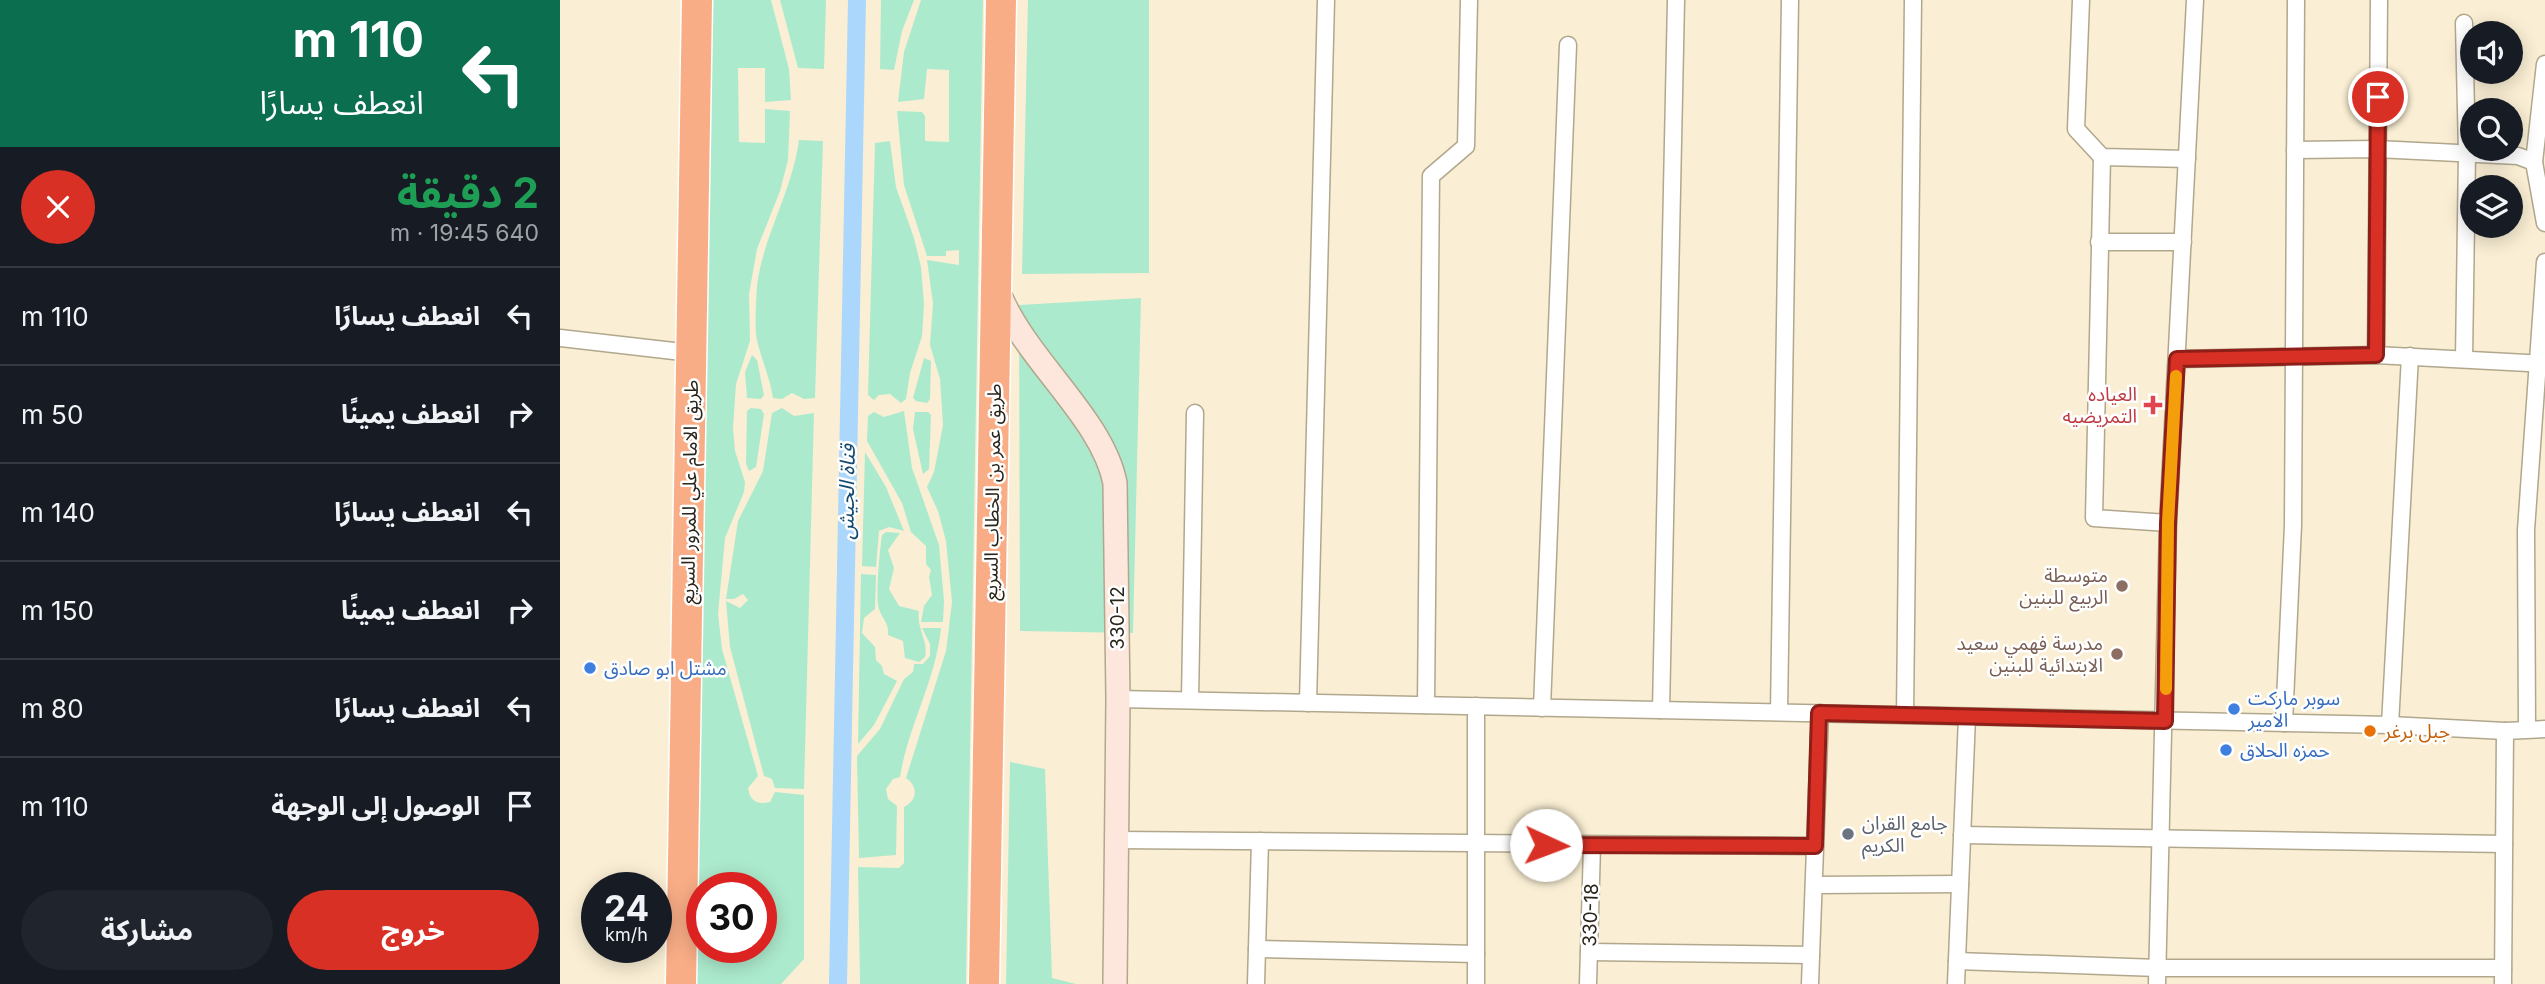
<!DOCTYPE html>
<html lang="ar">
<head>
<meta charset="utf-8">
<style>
  body { margin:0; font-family:Inter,"Noto Sans Arabic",sans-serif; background:#20242c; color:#f1f3f6; direction:rtl; height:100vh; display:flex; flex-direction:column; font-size:26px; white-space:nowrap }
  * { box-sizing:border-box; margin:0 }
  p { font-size:23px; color:#9ea1a6 }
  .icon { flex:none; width:38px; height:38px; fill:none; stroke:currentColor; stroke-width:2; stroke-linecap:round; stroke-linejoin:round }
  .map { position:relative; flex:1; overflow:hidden; direction:ltr }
  .drawer { display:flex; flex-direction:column; background:#171b24; width:560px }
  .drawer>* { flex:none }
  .hud { background:#0b6e4f; color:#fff; overflow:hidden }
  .fabs { position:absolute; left:1900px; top:21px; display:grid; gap:14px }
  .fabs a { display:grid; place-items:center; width:63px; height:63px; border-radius:50%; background:#171b24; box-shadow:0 4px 18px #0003; font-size:35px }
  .speed { position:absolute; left:21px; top:872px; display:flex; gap:14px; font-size:35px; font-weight:700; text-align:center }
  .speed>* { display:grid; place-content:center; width:91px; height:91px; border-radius:50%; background:#171b24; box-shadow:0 4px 18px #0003; line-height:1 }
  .speed small { font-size:18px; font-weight:400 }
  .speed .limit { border:10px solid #d22; background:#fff; color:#111 }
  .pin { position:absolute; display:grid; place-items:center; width:60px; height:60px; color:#fff; margin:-30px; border:4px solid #fff; border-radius:50%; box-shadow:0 2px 7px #0007 }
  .me { position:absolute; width:77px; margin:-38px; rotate:92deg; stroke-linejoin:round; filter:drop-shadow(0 0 5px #0008) }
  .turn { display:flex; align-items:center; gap:24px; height:147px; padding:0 21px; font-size:32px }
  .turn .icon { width:91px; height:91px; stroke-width:2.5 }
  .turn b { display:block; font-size:49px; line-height:60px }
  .round { display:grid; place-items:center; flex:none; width:74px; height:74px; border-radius:37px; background:#20242c }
  .head { display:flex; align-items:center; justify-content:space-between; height:119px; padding:0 21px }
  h1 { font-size:42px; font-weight:700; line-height:52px; color:#1e9e55 }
  .button { display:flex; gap:14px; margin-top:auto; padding:14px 21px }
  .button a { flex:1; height:80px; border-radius:42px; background:#d93025; color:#fff; font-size:28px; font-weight:700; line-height:80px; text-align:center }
  .button a+a { background:#20242c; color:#f1f3f6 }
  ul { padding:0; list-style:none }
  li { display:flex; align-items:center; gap:21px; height:98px; padding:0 21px; border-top:2px solid #363941 }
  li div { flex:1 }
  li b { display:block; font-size:26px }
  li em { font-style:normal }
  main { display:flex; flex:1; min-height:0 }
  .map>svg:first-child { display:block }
</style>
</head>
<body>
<main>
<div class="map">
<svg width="1985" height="984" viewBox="0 0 1985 984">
  <rect width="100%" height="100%" fill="#faefd4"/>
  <g fill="#aceacd" fill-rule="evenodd">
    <path d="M 150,0 L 211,0 L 229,69 L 231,100 L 205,102 L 205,68 L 178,68 L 179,142 L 205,143 L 205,109 L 230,111 L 228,160 L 220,191 L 197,249 L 189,294 L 190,341 L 176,384 L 173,428 L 175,451 L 185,482 L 184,492 L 165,538 L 158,614 L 162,649 L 198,776 L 188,788 C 190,801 197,805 210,802 L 215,792 L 244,795 L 244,959 L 221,984 L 133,984 ZM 142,887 L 201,887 L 201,947 L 142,947 Z"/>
    <path d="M 220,0 L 266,0 L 264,69 L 238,68 Z"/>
    <path d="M 321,0 L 354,0 L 342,31 L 334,70 L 320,69 Z"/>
    <path d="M 361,0 L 423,0 L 406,984 L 300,984 L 298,867 L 339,868 L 344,863 L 344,807 C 358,800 358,786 346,778 L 386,651 L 392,602 L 386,541 L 378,511 L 367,487 L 374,472 L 383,425 L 380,379 L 370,345 L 373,303 L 367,260 L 399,265 L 399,250 L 386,251 L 386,256 L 367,256 L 344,185 L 337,111 L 362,112 L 365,116 L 365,141 L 389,142 L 389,70 L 367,69 L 364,99 L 338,102 L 344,52 Z"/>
    <path d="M 468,0 L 589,0 L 589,273 L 462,274 Z"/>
    <path d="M 239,140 L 263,141 L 255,398 L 244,399 L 232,393 L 222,399 L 213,398 C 210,377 199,354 196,335 C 195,320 196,302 197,286 C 203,236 232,192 239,140 Z"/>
    <path d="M 330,141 L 336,187 L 354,238 L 361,267 L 364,304 L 362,336 L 350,373 L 346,399 L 341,403 L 330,394 L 319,395 L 314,400 L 308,395 L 315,143 Z"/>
    <path d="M 581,298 L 573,633 L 460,631 L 459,305 Z"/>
    <path d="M 192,355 L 197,360 L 204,395 L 201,399 L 187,398 L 185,372 Z"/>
    <path d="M 364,358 L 371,361 L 370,399 L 367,403 L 356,401 L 353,398 Z"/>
    <path d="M 191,408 L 201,409 L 204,414 L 196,467 L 189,471 L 186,464 L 187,411 Z"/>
    <path d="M 222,408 L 234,416 L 254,413 L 244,789 L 215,788 L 212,779 L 204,776 L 170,647 L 166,601 L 180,608 L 188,600 L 183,594 L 174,599 L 166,599 L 178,521 L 203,471 L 212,413 Z"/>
    <path d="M 344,411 L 352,468 L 379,545 L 384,601 L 383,622 L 361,622 L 364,606 L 372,595 L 369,577 L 371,570 L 366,564 L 366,546 L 351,532 L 342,503 L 307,441 L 308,416 L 314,412 L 324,417 Z"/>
    <path d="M 355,412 L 368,412 L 371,415 L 369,469 L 363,474 L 353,429 Z"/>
    <path d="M 305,452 L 326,487 L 344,531 L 329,527 L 319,531 L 316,567 L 302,566 Z"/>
    <path d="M 326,532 L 340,533 L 328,550 L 334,568 L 329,589 L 339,606 L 359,611 C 356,627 369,642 365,657 L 359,662 L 345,658 L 343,641 L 328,635 C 329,622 322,619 319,609 C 315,598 320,548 322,535 Z"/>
    <path d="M 301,574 L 316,575 L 315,609 L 304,618 L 302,633 L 315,647 L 316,660 L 322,666 L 324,674 L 337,681 L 314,725 L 298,744 Z"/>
    <path d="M 362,628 L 381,628 C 376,680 348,726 340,777 L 333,779 L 326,789 L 328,799 L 337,806 L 336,855 L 299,858 L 297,756 L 320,729 L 344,679 L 353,672 L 354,664 L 363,664 L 370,656 L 370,644 Z"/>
    <path d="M 450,762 L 485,769 L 492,978 L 516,984 L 446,984 Z"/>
  </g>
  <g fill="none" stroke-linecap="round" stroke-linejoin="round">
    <path stroke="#acd7fc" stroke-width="18" d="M 278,984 L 297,0"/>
    <g stroke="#b1a78d" stroke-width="19">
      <g id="street">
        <path d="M 1521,0 L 1516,129 L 1542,157 L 1627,159"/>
        <path d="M 1735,150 L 1817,149 L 1958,156 L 1974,162 L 1985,223"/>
        <path d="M 1542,157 L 1534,518 L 1608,523"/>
        <path d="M 1974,162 L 1985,64"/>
        <path d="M 1539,242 L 1623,242"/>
        <path d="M 0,338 L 131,353"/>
        <path d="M 1816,355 L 1819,0"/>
        <path d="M 1617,359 L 1816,355 L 1985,364"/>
        <path d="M 1904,359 L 1907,153 L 1904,23"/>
        <path d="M 558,699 L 1830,725 L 1945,731 L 1985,729"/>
        <path d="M 630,700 L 635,413"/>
        <path d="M 748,703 L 766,0"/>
        <path d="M 866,705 L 871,176 L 906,146 L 909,0"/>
        <path d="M 916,706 L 916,984"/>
        <path d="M 982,708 L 1008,45"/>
        <path d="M 1101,710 L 1116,0"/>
        <path d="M 1219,712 L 1230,0"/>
        <path d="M 1345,715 L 1353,0"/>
        <path d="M 1724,723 L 1733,525 L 1736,0"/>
        <path d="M 1830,725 L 1850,356"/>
        <path d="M 1967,728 L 1966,530 L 1985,262"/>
        <path d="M 1402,835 L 1944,844"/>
        <path d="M 556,840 L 1255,846"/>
        <path d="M 1254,885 L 1400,884"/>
        <path d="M 697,949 L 916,954"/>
        <path d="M 1029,952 L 1251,955"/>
        <path d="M 1397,961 L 1598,968 L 1943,968"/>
        <path d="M 696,984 L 700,841"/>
        <path d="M 1028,984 L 1032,846"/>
        <path d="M 1250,984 L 1260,713"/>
        <path d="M 1396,984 L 1407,717"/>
        <path d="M 1597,984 L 1608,523 L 1635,0"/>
        <path d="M 1943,984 L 1945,731"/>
      </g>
    </g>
    <g stroke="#b1a78d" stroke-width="26">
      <path id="secondary" d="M 438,291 C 465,360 542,417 555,483 L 558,699 L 555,984"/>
    </g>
    <g stroke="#fff" stroke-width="33">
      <g id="highway">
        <path d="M 121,984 L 137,0"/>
        <path d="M 424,984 L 441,0"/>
      </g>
    </g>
    <use href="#street" stroke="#fff" stroke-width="16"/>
    <use href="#secondary" stroke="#fde6db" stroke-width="23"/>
    <use href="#highway" stroke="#f8ad86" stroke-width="30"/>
  </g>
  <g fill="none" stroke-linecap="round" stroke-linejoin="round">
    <g stroke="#8d1f18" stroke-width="18">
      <path id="route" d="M 986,845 L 1255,846 L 1259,713 L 1605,721 L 1608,523 L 1617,359 L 1816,355 L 1818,97"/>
    </g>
    <use href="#route" stroke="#d93025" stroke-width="12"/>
    <path stroke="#f59e0b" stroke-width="12" d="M 1606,689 L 1608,523 L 1616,376"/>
  </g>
  <path fill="#e0444e" stroke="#fff" stroke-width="2.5" d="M1589.5 394.5h7v7h7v7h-7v7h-7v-7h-7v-7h7z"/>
  <g fill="#8d6e63" stroke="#fff" stroke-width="2.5">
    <circle cx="1562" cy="586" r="7"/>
    <circle cx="1557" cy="654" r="7"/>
  </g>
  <g fill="#3f7fe0" stroke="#fff" stroke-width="2.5">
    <circle cx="30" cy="668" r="7"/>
    <circle cx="1674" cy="709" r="7"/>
    <circle cx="1666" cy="750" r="7"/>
  </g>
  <circle fill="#e8710a" stroke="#fff" stroke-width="2.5" cx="1810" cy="731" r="7"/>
  <circle fill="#6b7280" stroke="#fff" stroke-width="2.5" cx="1288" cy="834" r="7"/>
  <g text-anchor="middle" stroke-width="5" stroke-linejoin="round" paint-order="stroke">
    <g font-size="19" fill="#be3a42" stroke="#fff" text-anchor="end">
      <text x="1577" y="401">العياده<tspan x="1577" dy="22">التمريضيه</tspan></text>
    </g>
    <g font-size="19" fill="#29251b" stroke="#fff">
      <text transform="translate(129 492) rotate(-89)" y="7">طريق الامام علي للمرور السريع</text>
      <text transform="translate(432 492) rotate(-89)" y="7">طريق عمر بن الخطاب السريع</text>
      <text transform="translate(557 618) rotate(-90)" y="7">330-12</text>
      <text transform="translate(1030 915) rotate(-88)" y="7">330-18</text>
    </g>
    <g font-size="19" fill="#785e54" stroke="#fff" text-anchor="end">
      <text x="1548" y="582">متوسطة<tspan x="1548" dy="22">الربيع للبنين</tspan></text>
      <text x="1543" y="650">مدرسة فهمي سعيد<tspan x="1543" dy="22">الابتدائية للبنين</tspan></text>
    </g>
    <g font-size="19" fill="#366cbe" stroke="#fff" text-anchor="start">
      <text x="44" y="675">مشتل ابو صادق</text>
      <text x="1688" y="705">سوبر ماركت<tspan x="1688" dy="22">الامير</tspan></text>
      <text x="1680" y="757">حمزه الحلاق</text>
    </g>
    <g font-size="19" fill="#c56008" stroke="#fff" text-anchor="start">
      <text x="1824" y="738">جبل برغر</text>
    </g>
    <g font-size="19" fill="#5b616d" stroke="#fff" text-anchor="start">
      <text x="1302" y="830">جامع القران<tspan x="1302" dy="22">الكريم</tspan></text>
    </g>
    <g font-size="21" font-style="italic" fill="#134a72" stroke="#fff">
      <text transform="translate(287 492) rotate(-89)" y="7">قناة الجيش</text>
    </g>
  </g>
</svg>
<div class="fabs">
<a><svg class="icon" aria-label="sound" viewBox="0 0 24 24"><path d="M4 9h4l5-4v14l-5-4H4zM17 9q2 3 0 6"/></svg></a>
<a><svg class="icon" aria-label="search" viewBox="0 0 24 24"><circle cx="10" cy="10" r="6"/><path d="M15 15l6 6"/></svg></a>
<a><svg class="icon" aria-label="layers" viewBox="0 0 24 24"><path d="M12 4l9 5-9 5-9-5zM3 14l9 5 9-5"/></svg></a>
</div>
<div class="speed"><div>24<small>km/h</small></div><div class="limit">30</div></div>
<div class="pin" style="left:1818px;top:97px;background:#d93025"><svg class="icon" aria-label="arrive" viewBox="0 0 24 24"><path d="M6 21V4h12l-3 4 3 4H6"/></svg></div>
<svg class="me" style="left:986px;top:845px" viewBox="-20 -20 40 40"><circle r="19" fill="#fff"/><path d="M0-13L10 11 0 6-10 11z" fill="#d93025"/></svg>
</div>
<section class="drawer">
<div class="hud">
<div class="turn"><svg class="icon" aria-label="left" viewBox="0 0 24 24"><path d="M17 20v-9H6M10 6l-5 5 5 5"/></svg><div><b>110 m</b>انعطف يسارًا</div></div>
</div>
<div class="head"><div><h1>2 دقيقة</h1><p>640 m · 19:45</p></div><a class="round" style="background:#d93025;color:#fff"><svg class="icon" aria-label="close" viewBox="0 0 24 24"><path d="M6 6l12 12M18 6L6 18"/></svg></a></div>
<ul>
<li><svg class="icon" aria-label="left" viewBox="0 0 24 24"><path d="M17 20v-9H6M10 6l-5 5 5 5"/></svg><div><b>انعطف يسارًا</b></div><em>110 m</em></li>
<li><svg class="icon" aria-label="right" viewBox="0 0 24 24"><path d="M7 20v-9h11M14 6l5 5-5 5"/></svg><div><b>انعطف يمينًا</b></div><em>50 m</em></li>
<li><svg class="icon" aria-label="left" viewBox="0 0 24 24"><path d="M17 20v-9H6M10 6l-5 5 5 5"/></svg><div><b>انعطف يسارًا</b></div><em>140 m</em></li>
<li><svg class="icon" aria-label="right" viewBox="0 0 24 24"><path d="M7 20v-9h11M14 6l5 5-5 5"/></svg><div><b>انعطف يمينًا</b></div><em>150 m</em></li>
<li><svg class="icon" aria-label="left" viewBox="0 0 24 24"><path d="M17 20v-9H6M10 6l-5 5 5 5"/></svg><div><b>انعطف يسارًا</b></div><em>80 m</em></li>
<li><svg class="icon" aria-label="arrive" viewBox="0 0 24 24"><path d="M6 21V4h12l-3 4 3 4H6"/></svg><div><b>الوصول إلى الوجهة</b></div><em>110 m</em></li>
</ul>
<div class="button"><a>خروج</a><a>مشاركة</a></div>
</section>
</main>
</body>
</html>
